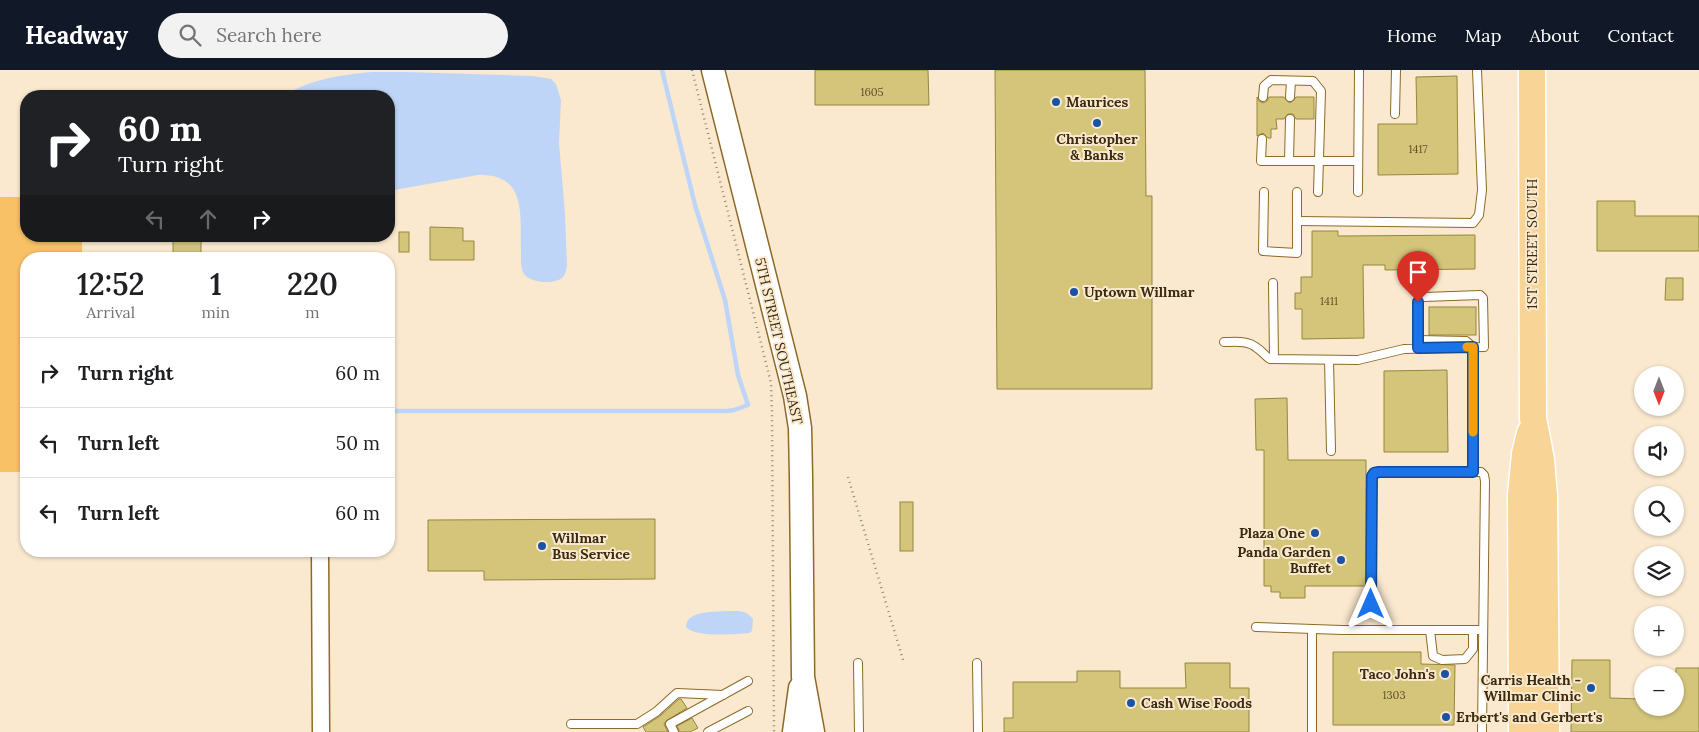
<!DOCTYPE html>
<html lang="en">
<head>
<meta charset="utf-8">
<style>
  body { margin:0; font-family:Lora,serif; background:#f2f2f2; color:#202124; height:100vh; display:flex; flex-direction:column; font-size:19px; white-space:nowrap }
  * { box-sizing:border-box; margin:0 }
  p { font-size:16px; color:#757577 }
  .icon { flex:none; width:28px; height:28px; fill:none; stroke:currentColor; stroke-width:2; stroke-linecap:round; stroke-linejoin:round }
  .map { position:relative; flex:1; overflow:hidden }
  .details { position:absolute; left:20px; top:182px; width:375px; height:305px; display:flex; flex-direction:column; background:#fff; border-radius:20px; box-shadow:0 1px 4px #0004 }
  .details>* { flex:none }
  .hud { position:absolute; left:20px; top:20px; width:375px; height:152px; border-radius:20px; box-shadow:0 1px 4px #0004; background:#202124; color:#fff; overflow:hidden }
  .needle { width:32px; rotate:180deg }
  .controls { position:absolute; left:1634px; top:296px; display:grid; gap:10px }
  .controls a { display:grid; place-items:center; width:50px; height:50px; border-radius:50%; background:#fff; box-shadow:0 1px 4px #0004; font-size:25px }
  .pin { position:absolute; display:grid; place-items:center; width:42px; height:42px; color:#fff; margin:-51px -21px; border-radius:50% 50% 50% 0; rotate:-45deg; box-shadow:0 0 5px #0007 }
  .pin .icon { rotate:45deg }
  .me { position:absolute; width:55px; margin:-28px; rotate:0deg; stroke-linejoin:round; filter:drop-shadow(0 0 4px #0008) }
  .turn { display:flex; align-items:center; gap:18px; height:105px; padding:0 15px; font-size:22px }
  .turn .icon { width:65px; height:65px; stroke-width:2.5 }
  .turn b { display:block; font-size:35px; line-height:42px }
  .lanes { display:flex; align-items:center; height:48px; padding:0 15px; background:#0003; justify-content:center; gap:25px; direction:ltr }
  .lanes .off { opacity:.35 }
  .eta { display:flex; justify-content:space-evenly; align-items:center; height:85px; text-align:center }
  .eta b { font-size:30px; font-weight:600; line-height:35px }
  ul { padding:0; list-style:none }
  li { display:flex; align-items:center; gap:15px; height:70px; padding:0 15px; border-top:1px solid #e0e0e0 }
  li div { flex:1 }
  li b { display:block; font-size:19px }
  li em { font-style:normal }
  header { display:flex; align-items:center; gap:30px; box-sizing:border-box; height:70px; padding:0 25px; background:#111827; color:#fff }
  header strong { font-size:24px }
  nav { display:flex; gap:28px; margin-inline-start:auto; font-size:18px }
  .search { width:350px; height:45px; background:#f2f2f2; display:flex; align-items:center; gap:12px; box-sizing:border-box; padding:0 18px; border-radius:28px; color:#757577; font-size:19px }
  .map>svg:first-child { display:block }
</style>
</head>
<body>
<header>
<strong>Headway</strong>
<div class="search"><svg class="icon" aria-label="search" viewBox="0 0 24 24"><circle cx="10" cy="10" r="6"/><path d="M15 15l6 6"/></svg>Search here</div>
<nav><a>Home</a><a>Map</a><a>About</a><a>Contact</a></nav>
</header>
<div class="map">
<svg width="1699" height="662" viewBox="0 0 1699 662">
  <rect width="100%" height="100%" fill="#fae9cf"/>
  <path fill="#f8c165" d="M 0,127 L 26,127 L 26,166 L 82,166 L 82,189 L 26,189 L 26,402 L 0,402 Z"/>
  <g fill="#bed5f8">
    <path d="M 372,2 L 406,2 L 533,6 L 551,9 L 556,14 L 561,30 L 559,73 L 565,144 L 567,196 C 566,200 566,204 563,207 C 556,215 530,213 524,204 C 520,198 521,188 521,181 C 520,145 527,103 478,105 L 389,121 L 389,26 L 283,26 C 311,9 340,5 372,2 Z"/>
    <path d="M 728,541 C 739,541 746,540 753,549 L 752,561 L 749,563 C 735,564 695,568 686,557 C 686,540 716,542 728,541 Z"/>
  </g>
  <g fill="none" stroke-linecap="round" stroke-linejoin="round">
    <path stroke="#bed5f8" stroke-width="4.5" d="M 389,341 L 727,341 L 734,340 L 748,335 L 738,305 L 725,230 L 695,135 L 662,0"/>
  </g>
  <g fill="#d4c57b" stroke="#95873d">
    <path d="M 815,0 L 928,0 L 929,35 L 815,35 Z"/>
    <path d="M 995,0 L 1145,0 L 1146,126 L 1152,126 L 1152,319 L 997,319 Z"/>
    <path d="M 1457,6 L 1458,104 L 1378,105 L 1378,54 L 1417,54 L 1416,7 Z"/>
    <path d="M 1257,27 L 1259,31 L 1263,33 L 1267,31 L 1269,27 L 1284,27 L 1287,31 L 1290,33 L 1294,30 L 1296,27 L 1314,27 L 1314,49 L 1296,49 L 1293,44 L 1288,44 L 1284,49 L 1276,49 L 1277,59 L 1271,59 L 1271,68 L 1268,68 L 1263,63 L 1257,66 Z"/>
    <path d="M 1597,131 L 1635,131 L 1635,146 L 1699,146 L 1699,181 L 1597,181 Z"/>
    <path d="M 430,157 L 463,158 L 463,171 L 474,171 L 474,190 L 430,190 Z"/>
    <path d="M 1312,161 L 1338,161 L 1338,166 L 1475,165 L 1475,199 L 1385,200 L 1385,195 L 1363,195 L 1364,268 L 1302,269 L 1302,239 L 1295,239 L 1295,223 L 1301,223 L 1301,207 L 1312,207 Z"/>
    <rect x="399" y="162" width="10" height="20"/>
    <rect x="173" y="166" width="28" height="23"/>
    <path d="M 1666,208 L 1683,208 L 1683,230 L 1665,230 Z"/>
    <rect x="1429" y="237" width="47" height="28"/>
    <path d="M 1447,300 L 1448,382 L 1384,382 L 1384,301 Z"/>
    <path d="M 1287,328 L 1288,390 L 1366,390 L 1366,516 L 1305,516 L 1305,528 L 1280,528 L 1280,522 L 1271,522 L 1271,516 L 1264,516 L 1264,380 L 1256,380 L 1255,329 Z"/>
    <rect x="900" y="432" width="13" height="49"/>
    <path d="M 655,449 L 655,509 L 484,510 L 484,501 L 428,501 L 428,450 Z"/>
    <path d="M 1333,582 L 1421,582 L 1421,594 L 1455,595 L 1454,655 L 1333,655 Z"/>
    <path d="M 1572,590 L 1610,590 L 1610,628 L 1642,629 L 1642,638 L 1675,638 L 1676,598 L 1699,598 L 1699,662 L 1571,662 Z"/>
    <path d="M 1185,593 L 1230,593 L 1230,618 L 1249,618 L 1249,662 L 1004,662 L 1004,648 L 1013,648 L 1013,612 L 1077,612 L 1077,601 L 1120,601 L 1120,618 L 1186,618 Z"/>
    <path d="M 679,629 L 681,629 L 687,638 L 666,651 L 664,654 L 668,662 L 646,662 L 643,657 L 660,646 Z"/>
    <path d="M 692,648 L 698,658 L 690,662 L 680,662 L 677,656 Z"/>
  </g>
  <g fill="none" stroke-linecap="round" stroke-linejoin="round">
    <g stroke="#8f6926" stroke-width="10">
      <g id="lane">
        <path d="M 1263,27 L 1264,16 L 1271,10 L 1313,11 L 1321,21 L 1318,122"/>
        <path d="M 1290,27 L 1291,11"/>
        <path d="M 1395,44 L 1396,0"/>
        <path d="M 1262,69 L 1261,91 L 1358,91"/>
        <path d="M 1289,91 L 1290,49"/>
        <path d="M 1264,122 L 1263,181 L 1297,183 L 1297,122"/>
        <path d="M 1358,122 L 1359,0"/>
        <path d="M 1297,151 L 1473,153 L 1479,145 L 1482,120 L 1477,0"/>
        <path d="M 1273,213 L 1274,289"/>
        <path d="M 1418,270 L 1466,271 L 1473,277 L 1473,402"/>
        <path d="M 1224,272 C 1235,272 1248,270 1257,278 C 1262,281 1265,286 1270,289 L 1358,290 L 1404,279 L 1484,277 L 1483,228 L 1480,225 L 1424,227 L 1419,228 L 1418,278"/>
        <path d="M 1329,290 L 1331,381"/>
        <path d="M 1371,534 L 1372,406 L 1374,403 L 1379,402 L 1481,402 L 1484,405 L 1485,411 L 1482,662"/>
        <path d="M 1256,557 L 1342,560 L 1483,560"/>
        <path d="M 1312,559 L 1312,662"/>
        <path d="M 1430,560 L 1433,586 L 1442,590 L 1465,589 L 1473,579 L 1473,560"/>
        <path d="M 858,593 L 859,662"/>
        <path d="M 977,593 L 978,662"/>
        <path d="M 571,654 L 637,654 L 656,642 L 677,623 L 723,625"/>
        <path d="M 674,662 L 670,654 L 748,611"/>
        <path d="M 708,662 L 748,641"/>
      </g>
    </g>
    <g stroke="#8f6926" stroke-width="19">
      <path id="street" d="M 320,481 L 321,662"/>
    </g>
    <g stroke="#8f6926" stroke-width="25">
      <g id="secondary">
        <path d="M 713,0 L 795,326 L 800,358 L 801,407 L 803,607 L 813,662"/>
        <path d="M 794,662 L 800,618"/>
      </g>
    </g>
    <g stroke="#fff" stroke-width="29">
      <g id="primary">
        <path d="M 1532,0 L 1533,348 L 1541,390 L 1544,426 L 1546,662"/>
        <path d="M 1522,662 L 1521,425 L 1525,384 L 1530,363"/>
      </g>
    </g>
    <g stroke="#98876c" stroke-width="2.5" stroke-dasharray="1 4" stroke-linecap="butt">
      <path d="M 692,0 L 771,313 L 772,344 L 774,662"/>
      <path d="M 848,407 L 904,593"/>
    </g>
    <use href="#lane" stroke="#fff" stroke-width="8"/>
    <use href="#street" stroke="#fff" stroke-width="16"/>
    <use href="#secondary" stroke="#fff" stroke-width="22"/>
    <use href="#primary" stroke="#f8d496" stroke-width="26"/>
  </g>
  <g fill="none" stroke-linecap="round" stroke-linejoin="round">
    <g stroke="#114b97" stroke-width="12">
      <path id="route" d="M 1371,534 L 1372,406 L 1374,403 L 1379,402 L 1473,402 L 1473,277 L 1418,278 L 1418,232"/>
    </g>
    <use href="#route" stroke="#1a73e8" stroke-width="9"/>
    <path stroke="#f59e0b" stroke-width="9" d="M 1467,277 L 1473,277 L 1473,362"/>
  </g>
  <g fill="#1a53a5" stroke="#fae9cf" stroke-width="2">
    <circle cx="1056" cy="32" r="5"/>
    <circle cx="1097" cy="53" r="5"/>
    <circle cx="1074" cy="222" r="5"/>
    <circle cx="1315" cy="463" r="5"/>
    <circle cx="542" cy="476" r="5"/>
    <circle cx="1341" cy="490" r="5"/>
    <circle cx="1445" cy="604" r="5"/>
    <circle cx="1591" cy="618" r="5"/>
    <circle cx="1131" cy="633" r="5"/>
    <circle cx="1446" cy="647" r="5"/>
  </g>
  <g text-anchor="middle" stroke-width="4" stroke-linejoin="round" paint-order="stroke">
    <g font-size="11" fill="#605129">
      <text x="872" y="26">1605</text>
      <text x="1418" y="83">1417</text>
      <text x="1329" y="235">1411</text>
      <text x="1394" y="629">1303</text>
    </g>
    <g font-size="14" font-weight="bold" fill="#3a2a0e" stroke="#fae9cf" text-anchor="start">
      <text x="1066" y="37">Maurices</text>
      <text x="1097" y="74" text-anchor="middle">Christopher<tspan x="1097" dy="16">&amp; Banks</tspan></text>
      <text x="1084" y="227">Uptown Willmar</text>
      <text x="1305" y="468" text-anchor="end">Plaza One</text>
      <text x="552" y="473">Willmar<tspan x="552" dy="16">Bus Service</tspan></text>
      <text x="1331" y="487" text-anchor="end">Panda Garden<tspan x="1331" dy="16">Buffet</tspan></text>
      <text x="1435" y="609" text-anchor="end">Taco John's</text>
      <text x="1581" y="615" text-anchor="end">Carris Health -<tspan x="1581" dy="16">Willmar Clinic</tspan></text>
      <text x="1141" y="638">Cash Wise Foods</text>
      <text x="1456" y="652">Erbert's and Gerbert's</text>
    </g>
    <g font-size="14" fill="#3a2a0e" stroke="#fae9cf">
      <text transform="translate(1532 174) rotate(-90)" y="5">1ST STREET SOUTH</text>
      <text transform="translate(779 271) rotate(77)" y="5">5TH STREET SOUTHEAST</text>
    </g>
  </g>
</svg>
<div class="controls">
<a><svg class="needle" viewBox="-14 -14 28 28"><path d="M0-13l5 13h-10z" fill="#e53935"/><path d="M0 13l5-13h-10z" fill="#757577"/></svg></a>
<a><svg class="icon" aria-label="sound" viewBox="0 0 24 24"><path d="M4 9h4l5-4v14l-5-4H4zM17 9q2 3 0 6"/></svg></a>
<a><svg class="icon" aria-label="search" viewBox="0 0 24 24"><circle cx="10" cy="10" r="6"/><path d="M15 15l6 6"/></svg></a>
<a><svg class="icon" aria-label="layers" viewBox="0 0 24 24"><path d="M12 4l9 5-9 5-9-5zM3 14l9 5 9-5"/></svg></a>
<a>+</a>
<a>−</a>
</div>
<div class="pin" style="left:1418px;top:232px;background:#d93025"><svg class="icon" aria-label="arrive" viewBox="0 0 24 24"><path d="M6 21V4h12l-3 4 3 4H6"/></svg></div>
<svg class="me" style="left:1371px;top:534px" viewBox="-20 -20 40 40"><path d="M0-17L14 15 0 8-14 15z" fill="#1a73e8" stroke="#fff" stroke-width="4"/></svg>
<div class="hud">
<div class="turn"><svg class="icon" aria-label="right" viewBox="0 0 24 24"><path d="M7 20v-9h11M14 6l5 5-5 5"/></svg><div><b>60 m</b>Turn right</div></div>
<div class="lanes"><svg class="icon off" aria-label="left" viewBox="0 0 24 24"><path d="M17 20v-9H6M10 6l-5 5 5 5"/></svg><svg class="icon off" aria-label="ahead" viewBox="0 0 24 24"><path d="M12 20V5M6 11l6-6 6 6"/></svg><svg class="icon" aria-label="right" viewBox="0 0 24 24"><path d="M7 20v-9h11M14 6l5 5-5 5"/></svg></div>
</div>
<section class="details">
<div class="eta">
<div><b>12:52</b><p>Arrival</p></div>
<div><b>1</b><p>min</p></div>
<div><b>220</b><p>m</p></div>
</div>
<ul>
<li><svg class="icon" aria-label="right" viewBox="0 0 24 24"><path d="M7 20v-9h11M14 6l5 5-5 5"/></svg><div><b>Turn right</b></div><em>60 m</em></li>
<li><svg class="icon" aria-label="left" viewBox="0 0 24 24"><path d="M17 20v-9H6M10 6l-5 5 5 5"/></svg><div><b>Turn left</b></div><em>50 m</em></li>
<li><svg class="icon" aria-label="left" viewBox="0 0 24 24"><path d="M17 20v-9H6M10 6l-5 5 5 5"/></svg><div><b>Turn left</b></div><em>60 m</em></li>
</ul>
</section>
</div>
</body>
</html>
